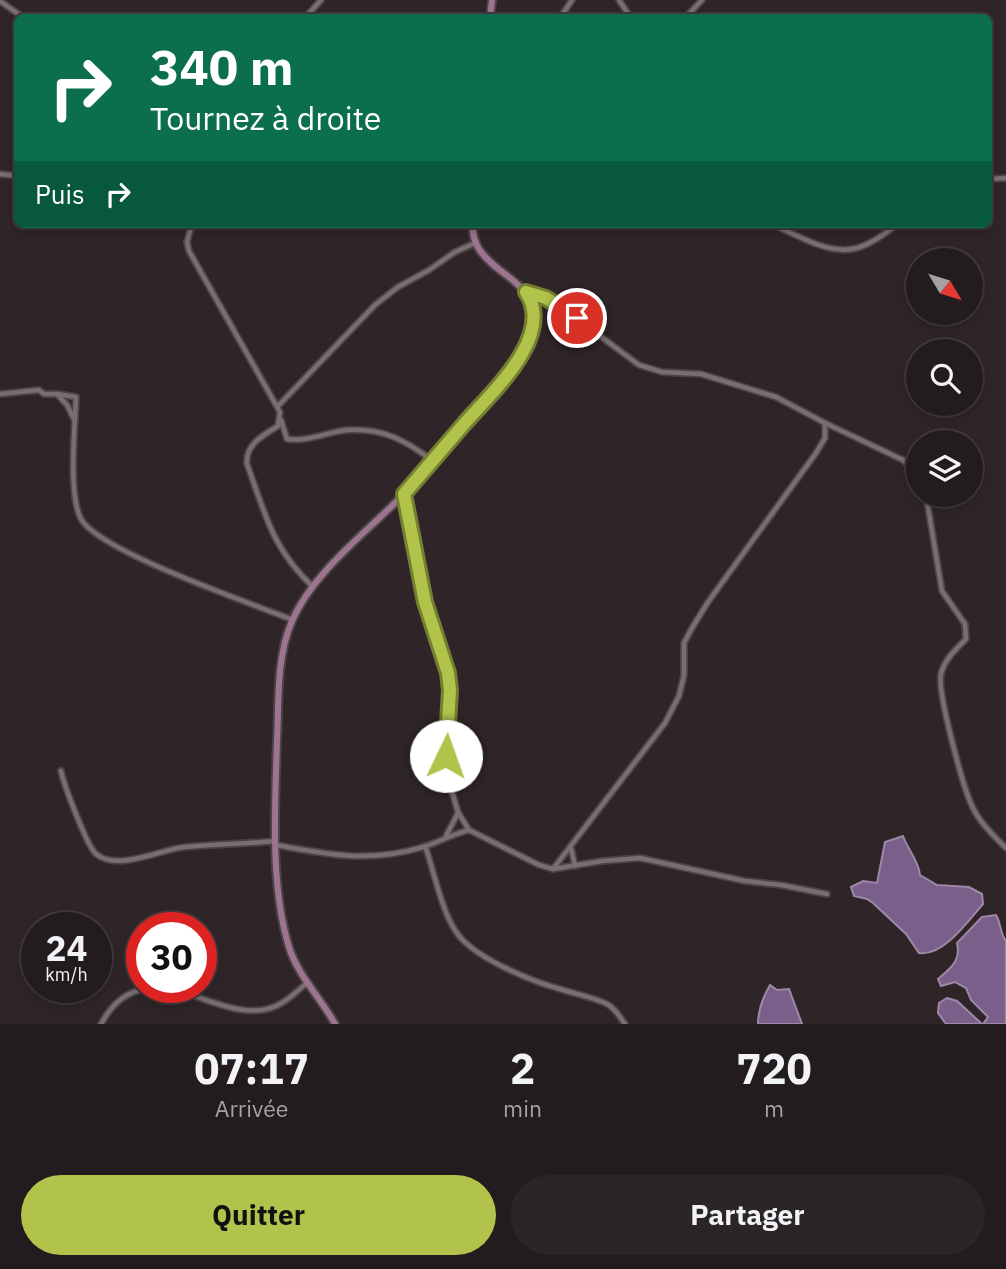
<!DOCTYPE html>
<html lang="fr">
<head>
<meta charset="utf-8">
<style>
  body { margin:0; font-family:"IBM Plex Sans",sans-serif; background:#2b2527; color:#f1f3f6; height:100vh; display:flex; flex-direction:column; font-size:26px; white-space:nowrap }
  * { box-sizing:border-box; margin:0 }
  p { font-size:23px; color:#a3a1a4 }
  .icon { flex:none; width:38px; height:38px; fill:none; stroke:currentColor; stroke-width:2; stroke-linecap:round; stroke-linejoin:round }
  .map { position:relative; height:1024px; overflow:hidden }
  .panel { display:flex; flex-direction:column; background:#231c1e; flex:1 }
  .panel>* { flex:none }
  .guide { position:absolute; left:14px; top:14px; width:978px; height:214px; border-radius:10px; box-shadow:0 4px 10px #0003,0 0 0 2px #403a3c; background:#0b6e4f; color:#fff; overflow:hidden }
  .needle { width:46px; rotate:128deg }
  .tools { position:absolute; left:906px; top:248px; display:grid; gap:14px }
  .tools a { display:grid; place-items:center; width:77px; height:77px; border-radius:50%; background:#231c1e; box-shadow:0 4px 10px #0003,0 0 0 2px #403a3c; font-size:35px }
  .speed { position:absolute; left:21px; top:912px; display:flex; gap:14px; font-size:35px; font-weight:700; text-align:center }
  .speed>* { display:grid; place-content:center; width:91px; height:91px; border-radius:50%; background:#231c1e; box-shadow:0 4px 10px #0003,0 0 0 2px #403a3c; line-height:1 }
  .speed small { font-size:18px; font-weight:400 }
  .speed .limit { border:10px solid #d22; background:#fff; color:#111 }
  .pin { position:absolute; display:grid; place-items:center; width:60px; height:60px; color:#fff; margin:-30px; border:4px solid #fff; border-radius:50%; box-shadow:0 2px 7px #0007 }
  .me { position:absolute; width:77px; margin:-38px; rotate:3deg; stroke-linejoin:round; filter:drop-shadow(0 0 5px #0008) }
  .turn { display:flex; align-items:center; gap:24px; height:147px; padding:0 21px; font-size:32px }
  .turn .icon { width:91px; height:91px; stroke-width:2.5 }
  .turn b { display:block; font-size:49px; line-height:60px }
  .then { display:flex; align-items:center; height:66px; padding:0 21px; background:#0003; gap:14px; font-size:26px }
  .eta { display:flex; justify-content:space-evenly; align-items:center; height:119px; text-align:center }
  .eta b { font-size:42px; font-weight:700; line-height:49px }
  .primary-button { display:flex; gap:14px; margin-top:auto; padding:14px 21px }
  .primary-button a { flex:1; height:80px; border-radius:42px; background:#b2c34b; color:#111; font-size:28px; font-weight:700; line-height:80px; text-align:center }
  .primary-button a+a { background:#2b2527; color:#f1f3f6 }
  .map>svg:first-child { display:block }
</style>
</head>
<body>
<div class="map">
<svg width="1006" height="1024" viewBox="0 0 1006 1024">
  <rect width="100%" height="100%" fill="#2f2528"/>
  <g fill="#795f89" stroke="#9d89a7" stroke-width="2">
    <path d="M 903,836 C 908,850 919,861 920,875 L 937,885 L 969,887 L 982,894 L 983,904 C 968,921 943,957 919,953 L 906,934 L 873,903 L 867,899 L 854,896 L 851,887 L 863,881 L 877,883 L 885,842 Z"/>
    <path d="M 996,915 C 1001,923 1000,934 1006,941 L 1006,1024 L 983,1024 L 988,1017 L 971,1000 L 966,988 L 955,982 L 941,986 L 938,979 C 951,968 961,961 957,943 L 982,917 Z"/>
    <path d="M 770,985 L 777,990 L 789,989 L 802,1024 L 758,1024 C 758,1010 763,997 770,985 Z"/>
    <path d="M 947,998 L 957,1001 L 982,1024 L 946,1024 L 938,1013 L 939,1003 Z"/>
  </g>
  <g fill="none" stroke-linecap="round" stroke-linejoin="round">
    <g stroke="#4b4346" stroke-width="8">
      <g id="street">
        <path d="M 619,0 L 631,18"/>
        <path d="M 0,1 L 24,18"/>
        <path d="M 305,18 L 321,0"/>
        <path d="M 560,18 L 572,0"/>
        <path d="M 685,18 L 702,0"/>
        <path d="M 0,174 L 18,176"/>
        <path d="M 989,179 L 1006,178"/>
        <path d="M 192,224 L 187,242 L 189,251 L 280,412 L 278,426 C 263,435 245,445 247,464 C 266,516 272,548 313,587"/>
        <path d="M 774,224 C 784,231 794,234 804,239 C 844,258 865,251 897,224"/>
        <path d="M 526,292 L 561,307 L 639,365 L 662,372 L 701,374 L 776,397 L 825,423 L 903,460 L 919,476"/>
        <path d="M 0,394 L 39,390 L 44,394 L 57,394 L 67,405 L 75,421"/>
        <path d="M 57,394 L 76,397 C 75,426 68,495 81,519 C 98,551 253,604 293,620"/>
        <path d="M 278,406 L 375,305 L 398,287 L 429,270 L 455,252 L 475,243"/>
        <path d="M 281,420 L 287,439 C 308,442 327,432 347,430 C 383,428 405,440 433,461"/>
        <path d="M 404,495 L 425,602 L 448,673 L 450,690 L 446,756 L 448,778 L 458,812 L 469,830 L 539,865 L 553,869 L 602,861 L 640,858 L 745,881 L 781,885 L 827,894"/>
        <path d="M 926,495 L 942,591 L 965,624 L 966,639 C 956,649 944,660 941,674 C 937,692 963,787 972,806 C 979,822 994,836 1006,848"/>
        <path d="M 61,771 C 64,785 87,846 96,854 C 118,872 161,849 185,847 C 215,844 245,844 275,841"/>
        <path d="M 446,836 L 458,813"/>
        <path d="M 276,845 C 329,855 370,863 423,847 C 439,842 453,834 469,830"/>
        <path d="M 425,846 C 435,873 442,916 460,937 C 480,960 531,981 560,989 C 575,994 593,997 607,1004 C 615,1008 620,1017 625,1024"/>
        <path d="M 571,848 L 575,866"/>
        <path d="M 553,869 L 665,723 L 679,696 L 684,675 L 684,643 L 692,628 L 708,602 L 816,453 L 825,438 L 825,423"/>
        <path d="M 162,987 C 197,992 241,1022 276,1006 C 288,1001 297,991 307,983"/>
        <path d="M 101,1024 C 113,1002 127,991 152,987"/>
      </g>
    </g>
    <g stroke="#4b4346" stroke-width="10">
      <g id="secondary">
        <path d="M 490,18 L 492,0"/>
        <path d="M 335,1024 C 321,998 298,976 289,947 C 270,886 275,805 277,741 C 279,701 276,658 292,621 C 313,572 368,531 404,494 C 424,473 441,451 459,429 C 486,398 528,365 533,322 C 537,283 497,277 479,249 C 474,242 473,233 472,224"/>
      </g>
    </g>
    <use href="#street" stroke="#796d70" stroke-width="4.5"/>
    <use href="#secondary" stroke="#9d7490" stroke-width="6"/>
  </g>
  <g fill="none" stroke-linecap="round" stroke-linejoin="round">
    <g stroke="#747f31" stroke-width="18">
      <path id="route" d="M 446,756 L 450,690 L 448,673 L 425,602 L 404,494 C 424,471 444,447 464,424 C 490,394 556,336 526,292 L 546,298 L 577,318"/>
    </g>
    <use href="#route" stroke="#b2c34b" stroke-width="12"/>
  </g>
</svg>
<div class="tools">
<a><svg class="needle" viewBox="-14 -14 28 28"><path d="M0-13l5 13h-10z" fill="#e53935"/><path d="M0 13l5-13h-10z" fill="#a3a1a4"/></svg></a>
<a><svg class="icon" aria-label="search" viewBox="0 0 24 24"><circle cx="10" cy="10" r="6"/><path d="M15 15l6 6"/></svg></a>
<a><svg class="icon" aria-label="layers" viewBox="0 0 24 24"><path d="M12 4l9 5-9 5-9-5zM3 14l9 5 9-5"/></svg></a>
</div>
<div class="speed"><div>24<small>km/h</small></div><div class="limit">30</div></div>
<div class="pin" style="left:577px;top:318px;background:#d93025"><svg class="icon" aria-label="arrive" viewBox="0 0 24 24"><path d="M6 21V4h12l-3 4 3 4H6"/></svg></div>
<svg class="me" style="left:446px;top:756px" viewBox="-20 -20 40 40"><circle r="19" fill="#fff"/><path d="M0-13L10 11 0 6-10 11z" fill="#b2c34b"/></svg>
<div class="guide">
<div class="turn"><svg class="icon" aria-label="right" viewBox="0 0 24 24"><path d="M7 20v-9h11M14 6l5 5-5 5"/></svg><div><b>340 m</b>Tournez à droite</div></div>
<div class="then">Puis<svg class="icon" aria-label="right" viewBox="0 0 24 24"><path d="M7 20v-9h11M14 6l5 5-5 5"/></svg></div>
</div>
</div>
<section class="panel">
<div class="eta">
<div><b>07:17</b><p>Arrivée</p></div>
<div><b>2</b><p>min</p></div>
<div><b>720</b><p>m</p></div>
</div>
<div class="primary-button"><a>Quitter</a><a>Partager</a></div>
</section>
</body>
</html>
